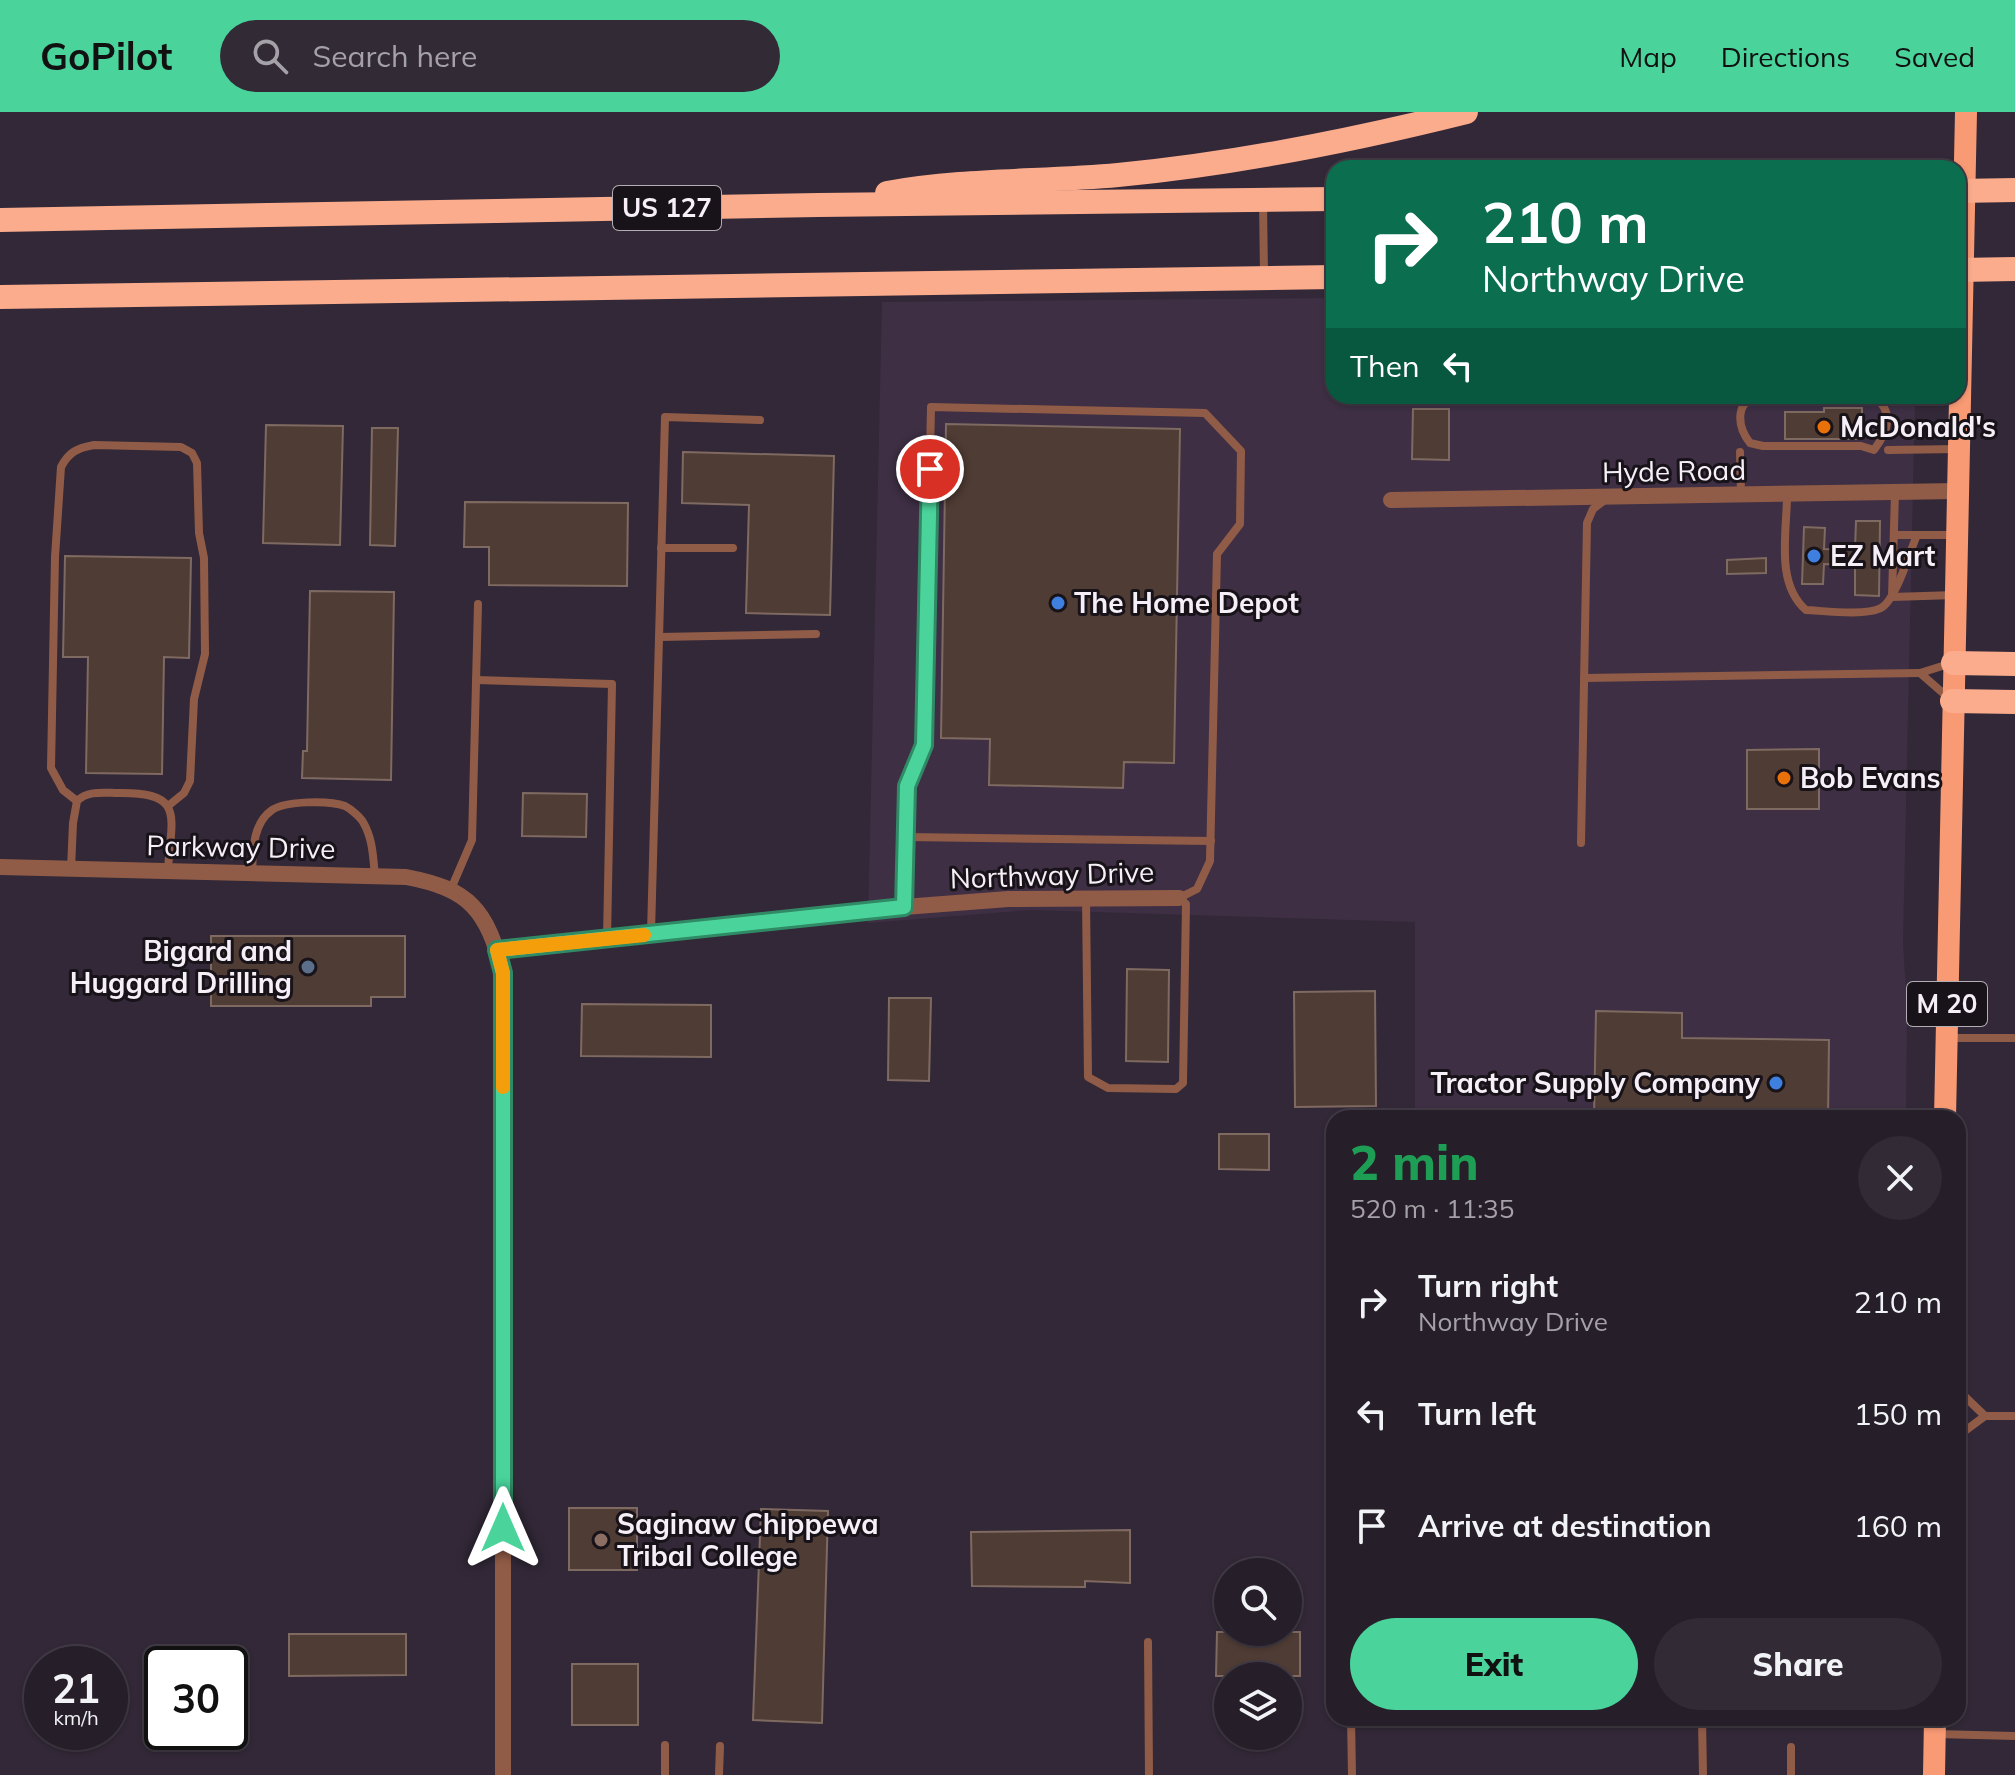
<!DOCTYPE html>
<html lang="en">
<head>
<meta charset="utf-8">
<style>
  body { margin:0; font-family:Mulish,sans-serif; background:#322b35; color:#f1f3f6; height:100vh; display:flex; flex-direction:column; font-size:30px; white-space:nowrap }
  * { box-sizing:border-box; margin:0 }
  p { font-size:26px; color:#a4a2a8 }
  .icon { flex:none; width:44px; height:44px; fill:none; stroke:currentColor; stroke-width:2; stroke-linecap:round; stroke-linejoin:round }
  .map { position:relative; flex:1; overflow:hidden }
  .panel { position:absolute; left:1326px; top:998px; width:640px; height:616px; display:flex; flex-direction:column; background:#261e29; border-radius:24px; box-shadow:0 2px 6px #0004,0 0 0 2px #423c46 }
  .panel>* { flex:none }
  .hud { position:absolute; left:1326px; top:48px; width:640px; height:244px; border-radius:24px; box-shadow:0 2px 6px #0004,0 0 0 2px #423c46; background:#0b6e4f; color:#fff; overflow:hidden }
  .controls { position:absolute; left:1214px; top:1446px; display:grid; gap:16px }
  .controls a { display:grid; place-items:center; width:88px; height:88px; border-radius:50%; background:#261e29; box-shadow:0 2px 6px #0004,0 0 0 2px #423c46; font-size:40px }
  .speed { position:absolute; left:24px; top:1534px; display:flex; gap:16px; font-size:40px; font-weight:700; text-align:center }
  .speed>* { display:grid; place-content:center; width:104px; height:104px; border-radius:50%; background:#261e29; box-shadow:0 2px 6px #0004,0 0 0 2px #423c46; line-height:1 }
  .speed small { font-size:20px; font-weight:400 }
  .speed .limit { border:4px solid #111; border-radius:12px; background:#fff; color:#111 }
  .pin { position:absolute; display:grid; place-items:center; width:68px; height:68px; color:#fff; margin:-34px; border:4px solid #fff; border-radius:50%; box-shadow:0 2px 8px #0007 }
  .me { position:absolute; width:88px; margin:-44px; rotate:0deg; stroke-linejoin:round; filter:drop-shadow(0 0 6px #0008) }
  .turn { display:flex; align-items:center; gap:28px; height:168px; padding:0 24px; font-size:36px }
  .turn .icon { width:104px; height:104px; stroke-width:2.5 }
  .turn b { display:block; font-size:56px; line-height:68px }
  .then { display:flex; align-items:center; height:76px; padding:0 24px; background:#0003; gap:16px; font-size:30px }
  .round { display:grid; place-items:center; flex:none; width:84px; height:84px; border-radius:42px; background:#322b35 }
  .headline { display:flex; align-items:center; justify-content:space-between; height:136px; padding:0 24px }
  h1 { font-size:48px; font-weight:800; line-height:60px; color:#1e9e55 }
  .primary-button { display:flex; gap:16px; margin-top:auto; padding:16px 24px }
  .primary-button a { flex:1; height:92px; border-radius:48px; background:#4ad49c; color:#111; font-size:32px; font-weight:800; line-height:92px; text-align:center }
  .primary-button a+a { background:#322b35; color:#f1f3f6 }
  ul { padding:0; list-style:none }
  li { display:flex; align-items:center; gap:24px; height:112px; padding:0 24px }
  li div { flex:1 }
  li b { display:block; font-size:30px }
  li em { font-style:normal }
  header { display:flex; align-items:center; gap:48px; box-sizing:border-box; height:112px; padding:0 40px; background:#4ad49c; color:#111 }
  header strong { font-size:38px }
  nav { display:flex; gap:44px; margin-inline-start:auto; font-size:28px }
  .search { width:560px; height:72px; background:#322b35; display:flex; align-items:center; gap:20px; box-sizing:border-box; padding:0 28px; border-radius:44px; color:#a4a2a8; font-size:30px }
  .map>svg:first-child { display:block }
</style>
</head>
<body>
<header>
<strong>GoPilot</strong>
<div class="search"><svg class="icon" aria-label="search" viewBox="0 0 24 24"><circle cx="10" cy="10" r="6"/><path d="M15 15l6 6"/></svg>Search here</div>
<nav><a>Map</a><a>Directions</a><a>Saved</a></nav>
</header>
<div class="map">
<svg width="2015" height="1663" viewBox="0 0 2015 1663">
  <rect width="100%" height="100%" fill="#322837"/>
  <path fill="#3e2f44" d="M 1334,186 L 1334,284 L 1915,284 L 1903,831 L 1907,896 L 1906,1006 L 1415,1006 L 1415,810 L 1030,798 L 868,811 L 882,190 Z"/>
  <g fill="#4f3c34" stroke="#7f6a61" stroke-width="2">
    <path d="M 1824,296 L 1862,296 L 1862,327 L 1785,327 L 1785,300 L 1824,300 Z"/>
    <path d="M 1413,297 L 1449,297 L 1449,348 L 1412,347 Z"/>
    <path d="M 946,312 L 1180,317 L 1174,651 L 1124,650 L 1123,676 L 989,673 L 990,627 L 941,626 Z"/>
    <path d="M 266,313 L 343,314 L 340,433 L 263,431 Z"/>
    <path d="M 372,316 L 398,316 L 395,434 L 370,433 Z"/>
    <path d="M 683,340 L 834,344 L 830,503 L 746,501 L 749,393 L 682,391 Z"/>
    <path d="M 465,390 L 628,391 L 627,474 L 489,473 L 489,435 L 464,435 Z"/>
    <path d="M 1856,409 L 1880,409 L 1879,484 L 1855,483 L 1855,453 L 1824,452 L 1823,472 L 1802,472 L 1804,415 L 1825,416 L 1824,437 L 1855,438 Z"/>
    <path d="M 65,444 L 191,446 L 189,546 L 164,545 L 162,662 L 86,661 L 88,545 L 63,545 Z"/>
    <path d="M 1766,446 L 1766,461 L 1727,462 L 1727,448 Z"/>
    <path d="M 310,479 L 394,480 L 391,668 L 302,666 L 303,639 L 307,639 Z"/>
    <path d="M 1819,637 L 1819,697 L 1747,697 L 1747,638 Z"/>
    <path d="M 523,681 L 587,682 L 586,725 L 522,724 Z"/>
    <path d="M 211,824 L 405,824 L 405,885 L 371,885 L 371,894 L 211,894 Z"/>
    <path d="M 1127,857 L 1169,858 L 1168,950 L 1126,949 Z"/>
    <path d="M 1375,879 L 1376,994 L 1295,995 L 1294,880 Z"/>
    <path d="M 889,886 L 931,886 L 929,969 L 888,968 Z"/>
    <path d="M 582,892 L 711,893 L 711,945 L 581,944 Z"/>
    <path d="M 1596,899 L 1682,901 L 1682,926 L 1829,928 L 1828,1006 L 1594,1006 Z"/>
    <path d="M 1219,1022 L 1269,1022 L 1269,1058 L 1219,1057 Z"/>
    <rect x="569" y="1396" width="68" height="62"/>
    <path d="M 761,1397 L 828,1399 L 822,1611 L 753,1608 Z"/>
    <path d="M 1130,1418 L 1130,1471 L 1085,1469 L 1085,1475 L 972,1474 L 971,1420 Z"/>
    <path d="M 1217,1520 L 1300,1520 L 1300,1564 L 1216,1564 Z"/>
    <path d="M 289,1522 L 406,1522 L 406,1563 L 289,1564 Z"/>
    <rect x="572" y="1552" width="66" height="61"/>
  </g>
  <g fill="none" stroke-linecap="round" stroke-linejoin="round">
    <g stroke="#915c47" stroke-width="8">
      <path d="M 1263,89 L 1264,163"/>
      <path d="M 1756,284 C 1734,292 1738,316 1750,331 L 1763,334 L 1861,334 L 1874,338 C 1888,319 1895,301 1874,284"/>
      <path d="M 1888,338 L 1959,337"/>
      <path d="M 1740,340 L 1741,383"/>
      <path d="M 1895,381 L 1892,485 L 1955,483"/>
      <path d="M 1787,383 C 1787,420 1775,471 1806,498 C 1826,499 1865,504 1881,496 C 1896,488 1910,439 1917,423 L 1956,423"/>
      <path d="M 1894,423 L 1917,423"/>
      <path d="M 661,436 L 733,436"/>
      <path d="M 659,525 L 816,522"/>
      <path d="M 1584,566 L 1920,561"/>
      <path d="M 476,568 L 612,572 L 607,826"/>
      <path d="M 1951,588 L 1920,561 L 1952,551"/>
      <path d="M 77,689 L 63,678 L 51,656 L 55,445 L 61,355 C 69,340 77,336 94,333 L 181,335 L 192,341 L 197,351 L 199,421 L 204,446 L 205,542 L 194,587 L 190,669 L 184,681 L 168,694"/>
      <path d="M 906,725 L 1211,729"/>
      <path d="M 1581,731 L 1587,411 L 1593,397 L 1606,387"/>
      <path d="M 71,757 L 73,711 L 77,689 C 88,678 104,681 119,681 C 186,680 171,705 168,758"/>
      <path d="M 252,761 C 253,740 252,712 272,698 C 285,689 329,688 345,694 C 351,697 360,705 363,710 C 373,727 373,745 375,764"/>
      <path d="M 451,777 L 472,728 L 478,492"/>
      <path d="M 904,794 L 907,674 L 924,633 L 931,295 L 1205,301 L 1241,339 L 1240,412 L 1217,442 L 1210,749 L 1197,777 L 1179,786 L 1186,792 L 1183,971 L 1176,977 L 1108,976 L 1088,965 L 1086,786"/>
      <path d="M 651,821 L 665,305 L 760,308"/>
      <path d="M 1947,926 L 2015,926"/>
      <path d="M 1958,1278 L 1985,1304 L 1958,1324"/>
      <path d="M 1985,1304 L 2015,1304"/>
      <path d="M 1148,1530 L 1149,1663"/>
      <path d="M 1351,1606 L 1352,1663"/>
      <path d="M 1702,1606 L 1703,1663"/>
      <path d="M 1936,1622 L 2015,1624"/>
      <path d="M 1791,1635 L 1791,1663"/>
      <path d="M 665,1663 L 665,1633"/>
      <path d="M 719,1663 L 720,1634"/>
    </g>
    <g stroke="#915c47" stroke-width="16">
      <path d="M 1391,388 L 1958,379"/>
      <path d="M 0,755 L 406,765 C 470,777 487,798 503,861 L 503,1663"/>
      <path d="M 497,838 L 904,795 L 1008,787 L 1179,786"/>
    </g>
    <g stroke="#f89a74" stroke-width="22">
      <path d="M 1945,1006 L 1966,0"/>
      <path d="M 1934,1663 L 1935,1606"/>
    </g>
    <g stroke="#fbac8d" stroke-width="24">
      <path d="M 887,81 C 963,67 1041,70 1118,63 C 1233,52 1354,28 1466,0"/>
      <path d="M 0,108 L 818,93 L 1334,87"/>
      <path d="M 0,185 L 1334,165"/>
      <path d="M 1953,551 L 2015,552"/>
      <path d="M 1952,589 L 2015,590"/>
    </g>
    <g stroke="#fbac8d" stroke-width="24">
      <path d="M 1958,79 L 2015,78"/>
      <path d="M 1958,158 L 2015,157"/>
    </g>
  </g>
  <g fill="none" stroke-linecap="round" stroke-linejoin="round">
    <g stroke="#308a65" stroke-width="20">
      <path id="route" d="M 503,1416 L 503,861 L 497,838 L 904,795 L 907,674 L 924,633 L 930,357"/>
    </g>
    <use href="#route" stroke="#4ad49c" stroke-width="14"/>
    <path stroke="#f59e0b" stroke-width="14" d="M 503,975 L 503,861 L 497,838 L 644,823"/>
  </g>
  <g fill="#e8710a" stroke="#181319" stroke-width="3">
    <circle cx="1824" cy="315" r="8"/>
    <circle cx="1784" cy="666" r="8"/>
  </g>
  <g fill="#3f7fe0" stroke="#181319" stroke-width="3">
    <circle cx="1814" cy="444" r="8"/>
    <circle cx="1058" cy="491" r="8"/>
    <circle cx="1776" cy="971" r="8"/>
  </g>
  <circle fill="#5c6f8a" stroke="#181319" stroke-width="3" cx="308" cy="855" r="8"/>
  <circle fill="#8d6e63" stroke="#181319" stroke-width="3" cx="601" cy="1428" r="8"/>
  <g text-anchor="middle" stroke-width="6" stroke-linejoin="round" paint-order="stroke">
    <g fill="#181319" stroke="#b3adb5" stroke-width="2">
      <rect x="613" y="74" width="108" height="44" rx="6"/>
      <rect x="1907" y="870" width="80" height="44" rx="6"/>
    </g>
    <g font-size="26" font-weight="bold" fill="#f6eff8">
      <text x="667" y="105">US 127</text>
      <text x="1947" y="901">M 20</text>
    </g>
    <g font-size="28" font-weight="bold" fill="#f6eff8" stroke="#181319" text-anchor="start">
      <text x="1840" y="325">McDonald's</text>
      <text x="1830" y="454">EZ Mart</text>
      <text x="1074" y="501">The Home Depot</text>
      <text x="1800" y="676">Bob Evans</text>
      <text x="292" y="849" text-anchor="end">Bigard and<tspan x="292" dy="32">Huggard Drilling</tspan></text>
      <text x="1760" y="981" text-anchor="end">Tractor Supply Company</text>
      <text x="617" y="1422">Saginaw Chippewa<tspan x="617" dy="32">Tribal College</tspan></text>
    </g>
    <g font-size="28" fill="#f6eff8" stroke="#181319">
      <text transform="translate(1674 359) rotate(-1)" y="10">Hyde Road</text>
      <text transform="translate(241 735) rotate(1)" y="10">Parkway Drive</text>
      <text transform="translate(1052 763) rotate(-2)" y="10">Northway Drive</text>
    </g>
  </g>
</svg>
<div class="controls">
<a><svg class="icon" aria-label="search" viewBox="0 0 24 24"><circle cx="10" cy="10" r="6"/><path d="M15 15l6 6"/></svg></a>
<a><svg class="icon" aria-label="layers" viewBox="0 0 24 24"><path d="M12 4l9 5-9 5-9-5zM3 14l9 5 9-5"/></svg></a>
</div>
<div class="speed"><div>21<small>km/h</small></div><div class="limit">30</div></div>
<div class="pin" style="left:930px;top:357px;background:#d93025"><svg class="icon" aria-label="arrive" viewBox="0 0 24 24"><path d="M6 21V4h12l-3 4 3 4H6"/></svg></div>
<svg class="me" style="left:503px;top:1416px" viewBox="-20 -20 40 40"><path d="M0-17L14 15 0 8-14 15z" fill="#4ad49c" stroke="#fff" stroke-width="4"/></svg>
<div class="hud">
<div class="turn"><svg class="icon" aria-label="right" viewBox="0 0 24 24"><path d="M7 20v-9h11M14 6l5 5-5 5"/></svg><div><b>210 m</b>Northway Drive</div></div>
<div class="then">Then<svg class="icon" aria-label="left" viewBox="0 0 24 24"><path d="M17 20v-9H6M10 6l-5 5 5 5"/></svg></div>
</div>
<section class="panel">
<div class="headline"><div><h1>2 min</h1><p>520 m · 11:35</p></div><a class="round"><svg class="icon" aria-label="close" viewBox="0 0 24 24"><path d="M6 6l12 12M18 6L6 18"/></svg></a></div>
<ul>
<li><svg class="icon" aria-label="right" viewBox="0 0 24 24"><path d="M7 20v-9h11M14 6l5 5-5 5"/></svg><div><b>Turn right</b><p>Northway Drive</p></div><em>210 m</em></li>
<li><svg class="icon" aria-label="left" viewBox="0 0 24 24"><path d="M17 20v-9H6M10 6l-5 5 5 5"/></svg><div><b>Turn left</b></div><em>150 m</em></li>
<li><svg class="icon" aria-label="arrive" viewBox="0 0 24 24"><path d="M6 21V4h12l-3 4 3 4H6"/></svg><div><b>Arrive at destination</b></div><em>160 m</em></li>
</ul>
<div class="primary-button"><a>Exit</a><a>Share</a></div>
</section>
</div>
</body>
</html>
